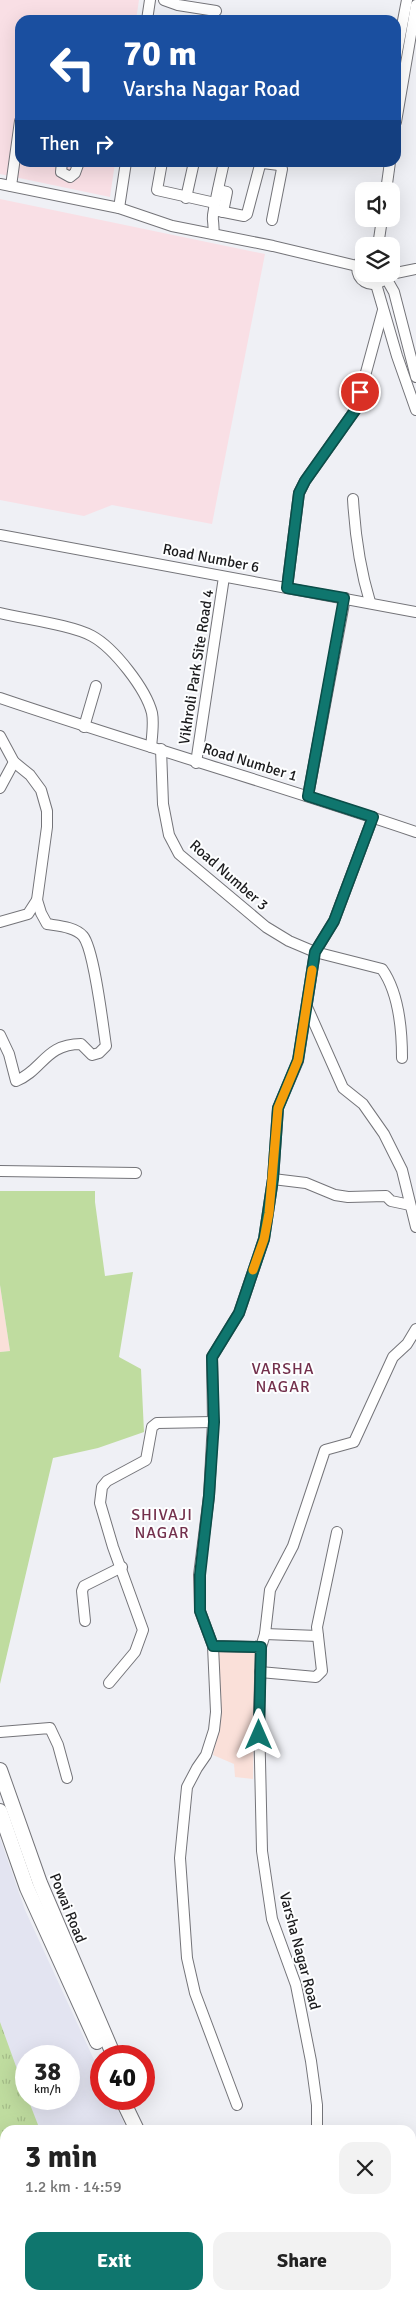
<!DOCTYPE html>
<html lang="en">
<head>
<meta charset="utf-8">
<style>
  body { margin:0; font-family:Signika,sans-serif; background:#f2f2f2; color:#222; height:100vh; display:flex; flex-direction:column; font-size:19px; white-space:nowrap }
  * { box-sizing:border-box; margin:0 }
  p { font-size:16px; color:#767676 }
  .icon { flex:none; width:28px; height:28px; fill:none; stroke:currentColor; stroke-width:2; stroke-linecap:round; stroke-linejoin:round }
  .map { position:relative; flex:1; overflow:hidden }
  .side { position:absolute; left:0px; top:2125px; width:416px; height:175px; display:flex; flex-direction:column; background:#fff; border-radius:15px 15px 0 0; box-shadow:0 5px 20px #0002 }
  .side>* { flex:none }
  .banner { position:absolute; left:15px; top:15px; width:386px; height:152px; border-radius:15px; box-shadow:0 5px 20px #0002; background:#1a4fa0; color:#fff; overflow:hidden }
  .buttons { position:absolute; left:355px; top:182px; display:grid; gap:10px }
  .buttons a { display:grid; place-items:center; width:45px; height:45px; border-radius:10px; background:#fff; box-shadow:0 5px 20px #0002; font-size:25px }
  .speed { position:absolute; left:15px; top:2045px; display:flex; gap:10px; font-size:25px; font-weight:700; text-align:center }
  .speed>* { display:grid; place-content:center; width:65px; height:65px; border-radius:50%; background:#fff; box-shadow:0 5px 20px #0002; line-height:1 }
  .speed small { font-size:12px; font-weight:400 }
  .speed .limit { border:8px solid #d22; background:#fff; color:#111 }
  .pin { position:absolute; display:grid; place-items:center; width:42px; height:42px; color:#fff; margin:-21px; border:2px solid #fff; border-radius:50%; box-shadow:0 1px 5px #0007 }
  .me { position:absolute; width:55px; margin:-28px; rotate:0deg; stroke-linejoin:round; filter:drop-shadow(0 0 4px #0008) }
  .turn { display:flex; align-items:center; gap:18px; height:105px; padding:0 25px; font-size:22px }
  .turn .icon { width:65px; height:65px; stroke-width:2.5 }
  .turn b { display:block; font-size:35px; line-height:42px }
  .then { display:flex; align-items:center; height:48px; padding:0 25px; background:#0003; gap:10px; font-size:19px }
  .round { display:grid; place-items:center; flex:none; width:52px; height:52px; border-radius:15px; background:#f2f2f2 }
  .overview { display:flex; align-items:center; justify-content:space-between; height:85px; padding:0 25px }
  h1 { font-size:30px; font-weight:700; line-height:38px }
  .button { display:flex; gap:10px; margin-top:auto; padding:10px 25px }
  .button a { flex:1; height:58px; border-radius:15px; background:#0f766e; color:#fff; font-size:20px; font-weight:700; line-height:58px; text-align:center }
  .button a+a { background:#f2f2f2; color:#222 }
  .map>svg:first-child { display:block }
</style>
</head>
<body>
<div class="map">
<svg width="416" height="2300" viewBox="0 0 416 2300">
  <defs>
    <pattern id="grass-tufts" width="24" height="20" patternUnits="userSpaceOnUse" patternTransform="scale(1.25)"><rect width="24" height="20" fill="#bfdc9f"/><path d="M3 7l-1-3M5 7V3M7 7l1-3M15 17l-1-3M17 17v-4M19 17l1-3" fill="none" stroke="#a4bc88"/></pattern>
  </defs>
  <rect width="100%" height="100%" fill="#eff0f5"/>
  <g fill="#e3e4f1" fill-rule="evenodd">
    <path d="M 0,1838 L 25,1910 L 101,2075 L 101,2099 L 113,2099 L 127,2130 L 35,2130 L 0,2043 ZM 26,2056 L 69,2056 L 69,2099 L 26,2099 Z"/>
    <path d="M 91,2295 L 244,2295 L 259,2300 L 92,2300 Z"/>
  </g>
  <g fill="#f9dfe5">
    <path d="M 0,0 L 139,0 L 136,20 L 20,20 L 20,162 L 115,163 L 110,197 L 0,174 Z"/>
    <path d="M 0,199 L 265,254 L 212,524 L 112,505 L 84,516 L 0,500 Z"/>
  </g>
  <g fill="#fae0d9">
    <path d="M 0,1285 L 10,1351 L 0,1352 Z"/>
    <path d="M 219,1649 L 255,1650 L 253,1779 L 235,1777 L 234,1764 L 213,1755 L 220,1722 Z"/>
  </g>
  <path fill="url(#grass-tufts)" d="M 0,2022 L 26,2094 L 26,2099 L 28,2099 L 40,2130 L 5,2130 L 5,2295 L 91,2295 L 91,2300 L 0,2300 Z"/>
  <path fill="#bfdc9f" d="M 0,1191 L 95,1191 L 95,1202 L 105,1276 L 133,1272 L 119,1357 L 141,1369 L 144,1432 L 98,1448 L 53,1458 L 0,1684 L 0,1352 L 10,1351 L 0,1285 Z"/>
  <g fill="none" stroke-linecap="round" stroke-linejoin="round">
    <g stroke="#747479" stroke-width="12">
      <g id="minor">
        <path d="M 164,0 L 178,5 L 216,11"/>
        <path d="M 147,20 L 150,0"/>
        <path d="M 396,57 L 407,0"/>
        <path d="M 396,122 L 416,5"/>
        <path d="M 62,162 L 61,172 L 70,177 L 75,173 L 79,162"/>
        <path d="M 162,162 L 157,190 L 215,203"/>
        <path d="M 0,184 L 119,208 L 172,226 L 273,246 L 357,266"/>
        <path d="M 11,186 L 20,121"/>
        <path d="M 218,190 L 227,192 L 223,212"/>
        <path d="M 386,191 L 390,162"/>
        <path d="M 186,198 L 194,162"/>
        <path d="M 119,208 L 126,162"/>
        <path d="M 214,210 L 244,216 L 247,214 L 260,165 L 263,163 L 279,165 L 282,169 L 272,220"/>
        <path d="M 213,234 C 215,226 212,222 213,215 C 216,197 220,180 224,162"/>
        <path d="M 378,246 L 382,219"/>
        <path d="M 364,256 L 357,266 C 357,281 369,288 382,281"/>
        <path d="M 391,274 L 416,269"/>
        <path d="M 386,278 L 394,292 L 416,377"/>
        <path d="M 376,284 L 397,356 L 416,410"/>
        <path d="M 353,499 C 355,534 360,569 370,602"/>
        <path d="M 0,535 L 416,612"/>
        <path d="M 287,588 L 299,493 L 305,481 L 356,409 L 383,310"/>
        <path d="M 0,613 C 24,619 72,625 92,636 C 114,648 146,689 152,713 C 154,723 152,737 151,747"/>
        <path d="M 0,698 C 138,745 278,785 416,832"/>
        <path d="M 84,727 L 96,686"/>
        <path d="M 0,736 L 14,762 L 30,775 L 41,790 L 47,811 L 47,827 L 37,900 L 28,914 L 0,922"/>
        <path d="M 161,749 L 163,804 L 169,835 L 179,854 L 266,927 L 289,941 L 315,952 L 382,969 C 399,993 402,1028 402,1058"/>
        <path d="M 196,763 L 224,577"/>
        <path d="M 0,788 L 14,762"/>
        <path d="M 308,796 L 345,598"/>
        <path d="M 307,1007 L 343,1088 L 363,1104 L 384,1134 L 402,1170 L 416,1227"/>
        <path d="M 0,1035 L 9,1054 L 16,1081 C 43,1070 45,1044 81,1044 L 92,1055 L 99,1053 L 106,1046 C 103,1026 94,949 83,936 C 75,927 59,926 47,924 L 41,913 L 37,900"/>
        <path d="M 0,1171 L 136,1173"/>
        <path d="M 273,1179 L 306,1183 L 335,1195 L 348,1197 L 386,1196 L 391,1201 L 410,1205"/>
        <path d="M 85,1621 L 82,1591 L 84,1586 L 122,1567"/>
        <path d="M 265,1634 L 318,1636"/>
        <path d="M 213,1646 L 261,1647 L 259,1716 L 262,1851 L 272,1919 L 296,1985 L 311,2061 L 317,2105 L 317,2130"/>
        <path d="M 261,1647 L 265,1634 L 270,1590 L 293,1546 L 325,1450 L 354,1442 L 393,1357 L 407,1344 L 416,1329"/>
        <path d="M 260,1672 L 316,1677 L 322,1671 L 317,1627 L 337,1532"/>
        <path d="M 109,1683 L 135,1652 L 143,1630 L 113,1547 L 100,1503 L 102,1487 L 107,1481 L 146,1460 L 152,1427 L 157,1423 L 213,1422"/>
        <path d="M 0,1732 L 50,1728 L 58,1745 L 67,1778"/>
        <path d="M 237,2105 L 195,1993 L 187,1958 L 180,1858 L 187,1787 L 197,1768 L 206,1755 L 214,1730 L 216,1712 L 213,1646 L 200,1611 L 199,1575 L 209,1496 L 213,1422 L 212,1357 L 239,1313 L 264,1239 L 273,1179 L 278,1108 L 298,1061 L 315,952 L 334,921 L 373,817"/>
        <path d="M 330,2295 L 333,2300"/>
      </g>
    </g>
    <g stroke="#747479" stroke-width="16">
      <g id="major">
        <path d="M 0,1770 L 40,1883 L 114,2056"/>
        <path d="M 0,1811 L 27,1888 L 97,2042"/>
        <path d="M 122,2099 L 137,2130"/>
        <path d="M 270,2295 L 282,2300"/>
        <path d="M 292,2295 L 299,2300"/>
      </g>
    </g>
    <use href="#minor" stroke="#fff" stroke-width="10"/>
    <use href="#major" stroke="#fff" stroke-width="14"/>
  </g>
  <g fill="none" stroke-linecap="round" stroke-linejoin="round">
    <g stroke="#0a4d48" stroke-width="12">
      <path id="route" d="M 259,1735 L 261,1647 L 213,1646 L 200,1611 L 200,1575 L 209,1496 L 214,1422 L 212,1357 L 239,1313 L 264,1239 L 273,1179 L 278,1108 L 298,1060 L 315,952 L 334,921 L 373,817 L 308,796 L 344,598 L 287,588 L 299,493 L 305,481 L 356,409 L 360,392"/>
    </g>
    <use href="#route" stroke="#0f766e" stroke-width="9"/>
    <path stroke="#f59e0b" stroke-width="9" d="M 253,1270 L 264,1239 L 269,1213 L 278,1108 L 298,1060 L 312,970"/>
  </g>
  <g text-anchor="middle" stroke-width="4" stroke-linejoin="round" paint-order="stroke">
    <g font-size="15" fill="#1b1b1d" stroke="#fdfeff">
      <text transform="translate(211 558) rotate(11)" y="5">Road Number 6</text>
      <text transform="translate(196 667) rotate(-81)" y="5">Vikhroli Park Site Road 4</text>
      <text transform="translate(250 762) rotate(17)" y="5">Road Number 1</text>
      <text transform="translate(229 875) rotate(41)" y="5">Road Number 3</text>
      <text transform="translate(68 1908) rotate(68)" y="5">Powai Road</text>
      <text transform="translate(300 1951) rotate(75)" y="5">Varsha Nagar Road</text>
    </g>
    <g font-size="16" letter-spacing="1" fill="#73304c" stroke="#fdfeff">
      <text x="283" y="1374">VARSHA<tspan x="283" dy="18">NAGAR</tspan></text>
      <text x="162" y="1520">SHIVAJI<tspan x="162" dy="18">NAGAR</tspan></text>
    </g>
  </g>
</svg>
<div class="buttons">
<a><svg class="icon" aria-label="sound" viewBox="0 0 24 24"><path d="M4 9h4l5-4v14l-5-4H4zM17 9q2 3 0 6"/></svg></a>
<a><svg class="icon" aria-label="layers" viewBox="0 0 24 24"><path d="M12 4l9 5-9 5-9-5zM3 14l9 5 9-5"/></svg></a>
</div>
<div class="speed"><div>38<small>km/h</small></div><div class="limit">40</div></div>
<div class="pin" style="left:360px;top:392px;background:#d93025"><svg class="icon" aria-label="arrive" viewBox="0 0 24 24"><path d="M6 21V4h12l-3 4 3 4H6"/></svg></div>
<svg class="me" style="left:259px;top:1735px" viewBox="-20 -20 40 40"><path d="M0-17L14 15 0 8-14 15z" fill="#0f766e" stroke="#fff" stroke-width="4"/></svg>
<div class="banner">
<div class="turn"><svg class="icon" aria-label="left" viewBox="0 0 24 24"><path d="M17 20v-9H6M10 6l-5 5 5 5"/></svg><div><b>70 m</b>Varsha Nagar Road</div></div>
<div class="then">Then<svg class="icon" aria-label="right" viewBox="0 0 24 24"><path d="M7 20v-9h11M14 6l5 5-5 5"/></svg></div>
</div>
<section class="side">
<div class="overview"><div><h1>3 min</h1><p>1.2 km · 14:59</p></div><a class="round"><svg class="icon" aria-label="close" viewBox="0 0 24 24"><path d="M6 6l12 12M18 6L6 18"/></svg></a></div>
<div class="button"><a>Exit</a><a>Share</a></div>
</section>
</div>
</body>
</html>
